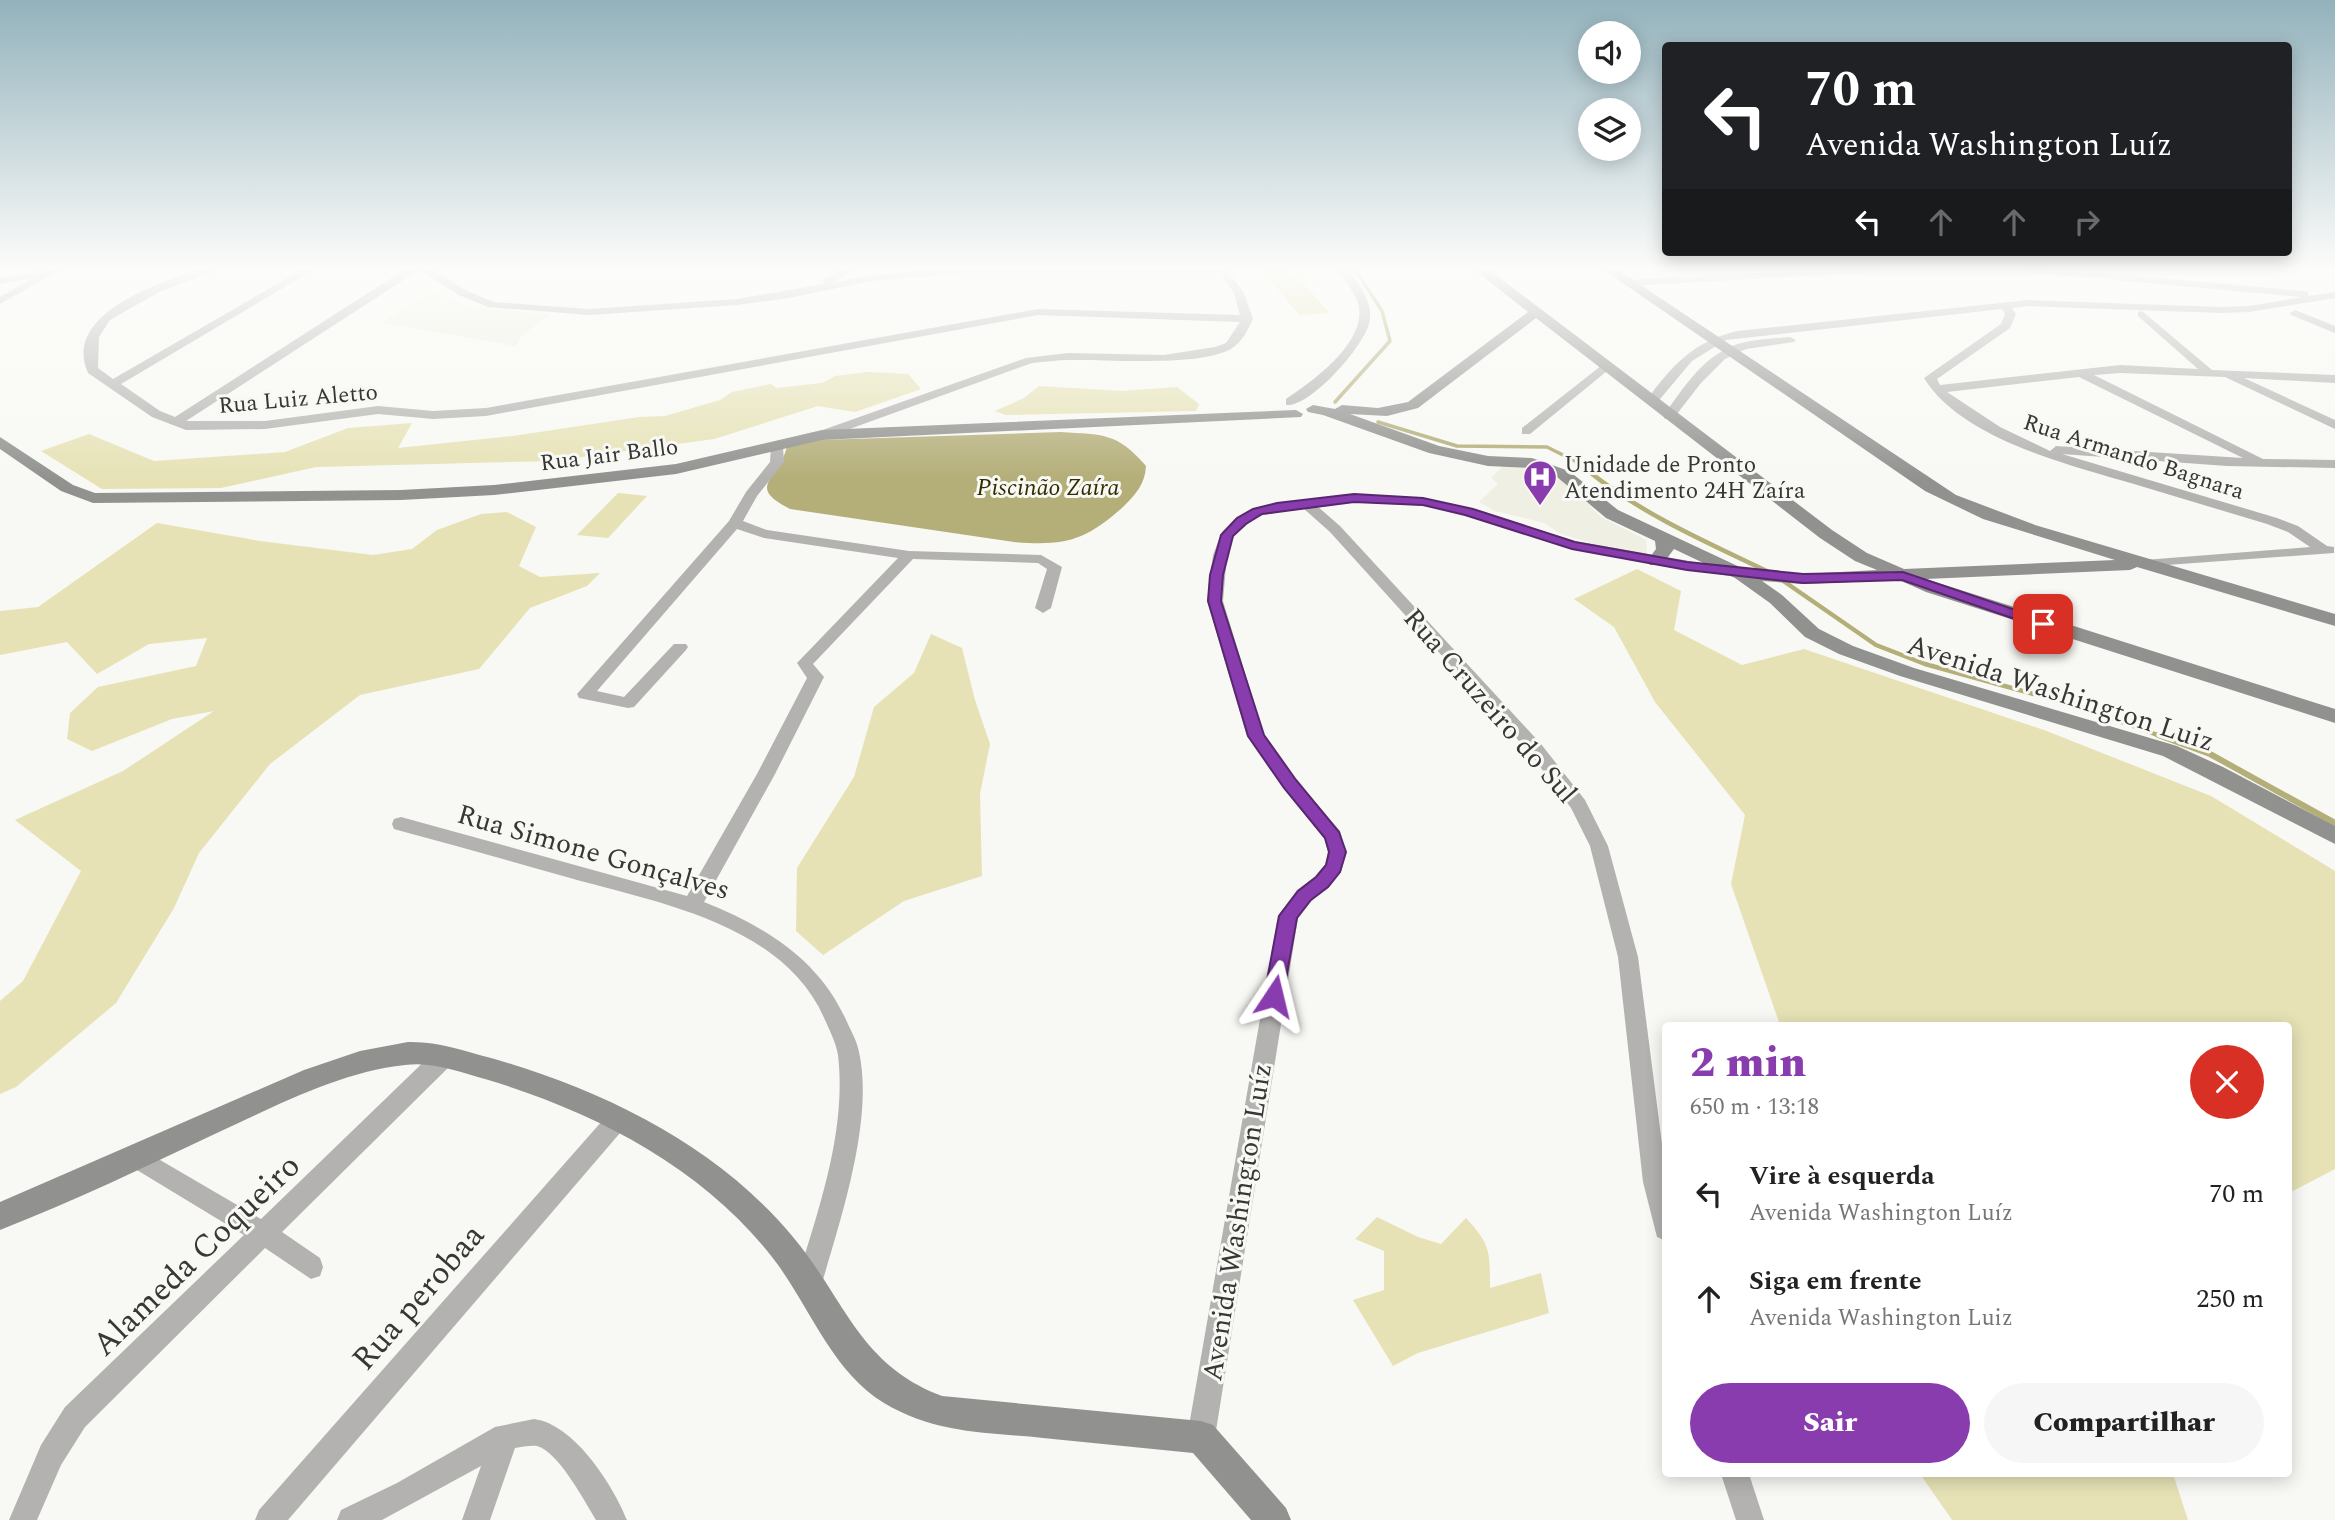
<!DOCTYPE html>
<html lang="pt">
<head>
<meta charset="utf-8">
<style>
  body { margin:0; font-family:Spectral,serif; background:#f6f6f6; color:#222; height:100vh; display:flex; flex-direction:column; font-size:26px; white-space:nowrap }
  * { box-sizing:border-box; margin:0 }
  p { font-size:23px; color:#767676 }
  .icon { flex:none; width:38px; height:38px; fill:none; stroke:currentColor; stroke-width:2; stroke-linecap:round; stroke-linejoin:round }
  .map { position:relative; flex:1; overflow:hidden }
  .sheet { position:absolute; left:1662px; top:1022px; width:630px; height:455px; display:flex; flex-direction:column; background:#fff; border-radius:7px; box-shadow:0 4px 18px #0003 }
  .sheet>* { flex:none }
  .banner { position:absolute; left:1662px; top:42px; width:630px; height:214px; border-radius:7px; box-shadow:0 4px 18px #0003; background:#202124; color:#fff; overflow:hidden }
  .controls { position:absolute; left:1578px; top:21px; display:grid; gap:14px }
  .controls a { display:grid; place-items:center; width:63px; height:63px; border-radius:50%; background:#fff; box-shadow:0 4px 18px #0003; font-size:35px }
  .pin { position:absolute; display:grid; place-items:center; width:60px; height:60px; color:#fff; margin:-30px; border-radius:14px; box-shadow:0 4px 10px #0006 }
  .me { position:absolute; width:77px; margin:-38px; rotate:10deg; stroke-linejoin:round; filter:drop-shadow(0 0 5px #0008) }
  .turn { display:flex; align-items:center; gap:24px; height:147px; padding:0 28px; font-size:32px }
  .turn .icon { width:91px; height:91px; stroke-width:2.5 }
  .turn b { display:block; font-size:49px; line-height:60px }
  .lanes { display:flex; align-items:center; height:66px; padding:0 28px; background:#0003; justify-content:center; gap:35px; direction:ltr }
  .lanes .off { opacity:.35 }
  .round { display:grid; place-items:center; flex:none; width:74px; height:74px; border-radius:37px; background:#f6f6f6 }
  .head { display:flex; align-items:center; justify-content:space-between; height:119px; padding:0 28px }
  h1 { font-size:42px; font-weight:800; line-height:52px; color:#893cad }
  .primary-button { display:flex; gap:14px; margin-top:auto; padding:14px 28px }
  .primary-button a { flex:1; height:80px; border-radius:42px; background:#893cad; color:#fff; font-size:28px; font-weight:800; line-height:80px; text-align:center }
  .primary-button a+a { background:#f6f6f6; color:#222 }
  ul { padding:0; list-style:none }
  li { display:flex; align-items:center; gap:21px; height:105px; padding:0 28px }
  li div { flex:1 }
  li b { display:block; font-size:26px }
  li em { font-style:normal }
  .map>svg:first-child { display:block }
</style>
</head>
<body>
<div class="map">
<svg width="2335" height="1520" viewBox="0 0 2335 1520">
  <rect width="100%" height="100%" fill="#f8f8f4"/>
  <g fill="#efefe3">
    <path d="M 433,291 L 460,303 L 480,308 L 551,314 L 522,335 L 516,346 L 381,323 Z"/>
    <path d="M 1504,465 L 1538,470 L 1562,479 L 1601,517 L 1646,540 L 1647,556 L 1620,552 L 1561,534 L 1544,523 L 1495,511 L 1479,502 L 1498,484 L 1491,478 Z"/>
  </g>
  <g fill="#e6e2b6">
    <path d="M 1259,266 L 1288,266 L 1330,313 L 1299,315 Z"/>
    <path d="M 868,372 L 908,374 L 921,389 L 855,412 L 818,406 L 714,439 L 552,461 L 316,467 L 221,488 L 102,489 L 41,451 L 89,434 L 154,461 L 285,452 L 348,428 L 412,423 L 398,448 L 513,436 L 639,417 L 665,416 L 720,400 L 732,392 L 771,384 L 776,388 L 822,383 L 835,376 Z"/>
    <path d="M 1039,386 L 1121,391 L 1177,387 L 1199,404 L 1196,411 L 1006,415 L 995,411 L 1024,398 Z"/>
    <path d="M 618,493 L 647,496 L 608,538 L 577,535 Z"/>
    <path d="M 507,512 L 536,527 L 519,566 L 540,577 L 600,573 L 587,586 L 530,608 L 479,669 L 360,695 L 270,764 L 199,853 L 174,908 L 116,1003 L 16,1087 L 0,1094 L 0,1001 L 23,981 L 81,871 L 15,820 L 123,771 L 214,711 L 172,719 L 92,751 L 67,739 L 70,713 L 98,687 L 196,666 L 207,638 L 149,644 L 97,674 L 67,642 L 0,655 L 0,611 L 38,607 L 157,523 L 260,541 L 373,555 L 412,549 L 437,530 L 481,514 Z"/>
    <path d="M 1637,569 L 1681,591 L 1674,630 L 1742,665 L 1804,649 L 2044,730 L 2211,796 L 2335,871 L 2335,1169 L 2291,1192 L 2289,1196 L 2289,1026 L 1780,1025 L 1731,884 L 1745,815 L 1655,702 L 1614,627 L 1574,599 Z"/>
    <path d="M 931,634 L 962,648 L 975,700 L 990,744 L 980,794 L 982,876 L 904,901 L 823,955 L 796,931 L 797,868 L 854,777 L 874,707 L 914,673 Z"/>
    <path d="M 1377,1217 L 1418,1237 L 1441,1244 L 1466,1218 C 1491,1245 1490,1252 1490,1288 L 1541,1273 L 1549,1313 L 1418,1353 L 1393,1366 L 1353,1300 L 1384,1290 L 1384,1251 L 1355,1239 Z"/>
    <path d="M 1920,1474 L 2173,1474 L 2188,1520 L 1952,1520 Z"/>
  </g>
  <path fill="#b4ae79" d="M 1061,432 C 1103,435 1117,432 1146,466 C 1145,484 1136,494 1123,507 C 1085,541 1065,546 1014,542 L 790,509 C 746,486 777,482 787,447 L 820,440 Z"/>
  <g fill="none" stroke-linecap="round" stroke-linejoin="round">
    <g stroke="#b4ae79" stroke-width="3.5">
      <path d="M 1335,402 L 1390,341 L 1382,311 L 1353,266"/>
      <path d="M 1378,422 L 1457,446 L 1547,447 L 1575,461 L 1589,472"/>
    </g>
    <g stroke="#b4ae79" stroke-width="4.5">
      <path d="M 1587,470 C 1643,515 1706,542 1771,573"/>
      <path d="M 1782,580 L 1876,645 L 1925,664 L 2081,707 L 2163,737"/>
    </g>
    <path stroke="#b4ae79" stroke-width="6" d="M 2158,735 L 2210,754 L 2335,823"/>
    <g fill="#b3b2b1" fill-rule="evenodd">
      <path d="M 54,266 L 67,266 L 0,304 L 0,297 L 33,278 L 0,284 L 0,278 L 38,271 L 42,273 Z"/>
      <path d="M 212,266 L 228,266 L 159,292 L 110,320 L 99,337 L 98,368 L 113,379 L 308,266 L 320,266 L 121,384 L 160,411 L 175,417 L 410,266 L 427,266 L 467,291 L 494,302 L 589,309 L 737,299 L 824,284 L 823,280 L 847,266 L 859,266 L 833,283 L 871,275 L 968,267 L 1224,266 L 1244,293 L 1253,319 C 1248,329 1244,339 1235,346 C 1209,368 1106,359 1070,360 C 1057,360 1044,362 1032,363 L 822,439 L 817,438 L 817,432 L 1026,358 L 1068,353 L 1164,355 L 1215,347 L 1226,343 L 1240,322 L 1038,315 L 486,416 L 433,419 L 378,414 L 265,429 L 186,430 L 152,417 L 88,373 C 60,311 171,278 212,266 ZM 419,270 L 459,295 L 488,307 L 589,315 L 737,305 L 789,298 L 871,281 L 968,273 L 1219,273 L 1234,293 L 1240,315 L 1038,309 L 486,408 L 433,411 L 378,406 L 265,421 L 186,421 Z"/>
      <path d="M 1334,266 L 1344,266 C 1357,280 1372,299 1370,319 C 1368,343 1310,408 1286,405 L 1286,399 C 1313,381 1369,341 1358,303 C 1353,289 1343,278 1334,266 Z"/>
      <path d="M 1875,266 L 1935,266 L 1930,269 L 1630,286 L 1625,283 L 1630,280 Z"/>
      <path d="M 1989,266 L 2028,266 L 2304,291 L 2308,292 L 2308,296 L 2335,292 L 2335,298 L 2249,312 L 2221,313 L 2028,306 L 2012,308 L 2016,314 L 2010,328 L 1937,379 L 1940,385 L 2120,365 L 2198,369 L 2138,316 L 2138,312 L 2142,311 L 2212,370 L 2335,375 L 2335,383 L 2244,378 L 2335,420 L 2335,429 L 2225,377 L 2120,373 L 2094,375 L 2263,459 L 2335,460 L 2335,468 L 2227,466 L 2062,454 L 2277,518 L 2298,526 L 2327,546 L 2334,547 L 2334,553 L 2139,567 L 2137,564 L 2144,560 L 2310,547 L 2288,532 L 2267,524 C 2223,511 2178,497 2134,484 C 2070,465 1961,439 1924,378 L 2001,324 L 2005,314 L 2002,309 L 1726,340 L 1692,361 L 1655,405 L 1645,402 C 1672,366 1692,342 1737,331 L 2028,300 L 2221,307 L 2249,306 L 2302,297 L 1994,269 ZM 2079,377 L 2243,458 L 2056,446 L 2050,451 L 2000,427 L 1947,392 Z"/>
      <path d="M 2295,310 L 2335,326 L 2335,333 L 2291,315 L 2290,313 Z"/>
      <path d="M 1790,337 L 1796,340 L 1794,342 L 1746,349 L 1725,359 L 1701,383 L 1673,419 L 1665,419 L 1663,416 C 1680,393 1699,362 1726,349 C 1745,339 1769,339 1790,337 Z"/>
      <path d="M 1602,365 L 1612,367 L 1530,434 L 1522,434 L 1522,428 Z"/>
      <path d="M 777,443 L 783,447 L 784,462 L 757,496 L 743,521 L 767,530 L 909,551 L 1041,555 L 1062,567 L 1051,608 L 1043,613 L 1035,608 L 1047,569 L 1038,563 L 913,559 L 813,664 L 824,677 L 775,774 L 704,902 C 766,927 819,959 847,1022 C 851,1031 857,1041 859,1052 C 874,1119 841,1218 822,1283 L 818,1292 L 809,1295 L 800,1292 L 796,1283 C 818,1211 847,1131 838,1055 C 836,1043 830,1031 825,1020 C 784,924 659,903 570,878 C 513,862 457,846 401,831 L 394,829 L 392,824 L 394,819 L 401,817 L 687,896 L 757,774 L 807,678 L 797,663 L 898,558 L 764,538 L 737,529 L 597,691 L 624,697 L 674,644 L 686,644 L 688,647 L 686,650 L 634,707 L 628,708 L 579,698 L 577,694 L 729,521 L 746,492 L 770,462 L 771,447 Z"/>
      <path d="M 1354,494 L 1423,498 L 1474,509 L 1574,541 L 1741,570 L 1748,574 L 1741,578 L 1572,549 L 1466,515 L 1423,506 L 1354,502 L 1317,506 L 1340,526 L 1541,744 L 1585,800 L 1608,846 L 1638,957 L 1666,1175 L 1666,1241 L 1657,1237 L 1643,1182 L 1618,957 L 1590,846 L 1571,808 L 1529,752 L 1330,532 L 1303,508 L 1263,515 L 1246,524 L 1234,536 L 1227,555 L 1223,601 L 1264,735 L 1296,780 L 1340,831 L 1346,852 L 1341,872 L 1329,887 L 1311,900 L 1298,918 L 1215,1437 L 1211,1447 L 1201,1451 L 1191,1447 L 1187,1437 L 1278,916 L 1297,890 L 1315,877 L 1325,865 L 1328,852 L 1324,838 L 1284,788 L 1247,736 L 1207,601 L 1213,555 L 1222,532 L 1236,518 L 1253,509 L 1277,503 Z"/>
      <path d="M 444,1048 L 452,1050 L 455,1057 L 452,1064 L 282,1232 L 320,1258 L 323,1267 L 320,1276 L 311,1279 L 265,1248 L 85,1427 L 61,1465 L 37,1520 L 9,1520 L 41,1445 L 65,1407 L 244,1235 L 127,1164 L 123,1157 L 127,1150 L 135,1146 L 143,1150 L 261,1219 L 436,1050 Z"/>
      <path d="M 618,1109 L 626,1112 L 629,1119 L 626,1126 L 288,1520 L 255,1520 L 259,1510 L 610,1112 Z"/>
      <path d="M 534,1419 C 574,1424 613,1485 627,1520 L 596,1520 C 585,1502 558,1451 537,1446 C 530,1445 522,1447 515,1448 L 490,1520 L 462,1520 L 481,1466 L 382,1520 L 337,1520 L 341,1510 L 397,1483 L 495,1427 Z"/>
      <path d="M 1721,1474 L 1749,1474 L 1764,1520 L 1736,1520 Z"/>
    </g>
    <g fill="#91918f" fill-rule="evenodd">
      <path d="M 1470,266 L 1484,266 L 1832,530 L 1867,553 L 1904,569 L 2115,560 L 1983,519 L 1925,491 L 1598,266 L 1612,266 L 1956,495 L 2035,525 L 2335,614 L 2335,626 L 2137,567 L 2130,570 L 1926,579 L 2335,709 L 2335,723 L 1926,592 L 1899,580 L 1803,584 L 1762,581 L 1782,595 L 1819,629 L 1853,646 L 1914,668 L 2177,746 L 2223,767 L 2335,826 L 2335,844 L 2163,756 L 1900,676 L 1839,654 L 1805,637 L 1770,603 L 1735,578 L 1674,549 L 1662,565 L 1650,565 L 1647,561 L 1656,549 L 1655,541 L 1606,518 L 1557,477 L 1544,472 L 1530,468 L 1488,466 L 1429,453 L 1323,415 L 1308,412 L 1306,409 L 1313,405 L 1335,409 L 1342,405 L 1378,408 L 1408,402 L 1528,312 ZM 1536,318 L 1820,538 L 1855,561 L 1877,570 L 1803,574 L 1744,569 L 1618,510 L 1569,471 L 1532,458 L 1488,456 L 1439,446 L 1350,414 L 1387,416 L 1418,408 Z"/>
      <path d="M 1296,410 L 1303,414 L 1301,417 L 822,440 L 676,474 L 494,495 L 401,500 L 93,503 L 61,491 L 0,449 L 0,437 L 73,485 L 95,493 L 401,490 L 494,485 L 676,464 L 822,430 Z"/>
      <path d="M 408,1042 C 437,1041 464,1051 491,1058 C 603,1090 717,1145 793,1237 C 845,1299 859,1365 942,1396 L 1201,1421 L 1213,1425 L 1286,1508 L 1291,1520 L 1251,1520 L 1193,1453 C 1143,1448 1093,1443 1043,1438 C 985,1432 936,1434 884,1403 C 831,1371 809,1304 772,1257 C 702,1167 593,1111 485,1079 C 460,1072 432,1061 405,1065 C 340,1072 278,1105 219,1132 C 147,1166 74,1201 0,1230 L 0,1202 L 304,1070 L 360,1051 Z"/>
    </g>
  </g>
  <linearGradient id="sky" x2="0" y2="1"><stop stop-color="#93b2bc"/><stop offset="0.56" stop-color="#fcfcfa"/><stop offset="1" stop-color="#fcfcfa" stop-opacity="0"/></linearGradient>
  <rect width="2335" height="479" fill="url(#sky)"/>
  <path fill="#893cad" stroke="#592770" stroke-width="2" d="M 1354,494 L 1423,498 L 1473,509 L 1575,542 L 1687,562 L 1803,574 L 1903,572 L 2048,621 L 2050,624 L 2048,627 L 2038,627 L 1902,580 L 1803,583 L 1687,570 L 1572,549 L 1465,515 L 1423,505 L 1354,502 L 1262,514 L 1246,524 L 1233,536 L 1223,575 L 1221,601 L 1264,735 L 1296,780 L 1339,832 L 1346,852 L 1340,872 L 1328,887 L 1311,900 L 1297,918 L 1283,996 L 1281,1001 L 1274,1004 L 1267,1001 L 1264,996 L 1279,916 L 1298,891 L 1316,877 L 1326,865 L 1329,852 L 1325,838 L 1284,788 L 1248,736 L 1208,601 L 1210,575 L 1221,535 L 1237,518 L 1253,509 L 1277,503 Z"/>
  <defs>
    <g id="hospital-pin" transform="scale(1.75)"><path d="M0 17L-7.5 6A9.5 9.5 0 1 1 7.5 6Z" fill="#893cad" stroke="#f8f8f4"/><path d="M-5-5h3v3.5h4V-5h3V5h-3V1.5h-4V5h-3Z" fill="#fff"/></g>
  </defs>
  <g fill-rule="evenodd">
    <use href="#hospital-pin" x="1540" y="477"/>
  </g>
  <g text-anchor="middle" stroke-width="6" stroke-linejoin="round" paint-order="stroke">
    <g font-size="23" fill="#373736" stroke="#f8f8f4">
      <text transform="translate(298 398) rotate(-5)" y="8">Rua Luiz Aletto</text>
      <text transform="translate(609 454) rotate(-7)" y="8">Rua Jair Ballo</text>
      <text transform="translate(2134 456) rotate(18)" y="8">Rua Armando Bagnara</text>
    </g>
    <g font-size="23" fill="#373736" stroke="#f8f8f4" text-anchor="start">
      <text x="1564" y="472">Unidade de Pronto<tspan x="1564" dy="26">Atendimento 24H Zaíra</tspan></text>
    </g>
    <g font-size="24" font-style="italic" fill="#312d00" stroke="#f8f8f4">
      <text x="1048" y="495">Piscinão Zaíra</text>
    </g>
    <g font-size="28" fill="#373736" stroke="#f8f8f4">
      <text transform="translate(2061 692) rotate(18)" y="10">Avenida Washington Luiz</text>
      <text transform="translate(1491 705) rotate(49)" y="10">Rua Cruzeiro do Sul</text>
      <text transform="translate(594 851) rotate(16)" y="10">Rua Simone Gonçalves</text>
      <text transform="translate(1236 1222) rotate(-81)" y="10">Avenida Washington Luíz</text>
    </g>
    <g font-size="33" fill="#373736" stroke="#f8f8f4">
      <text transform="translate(195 1254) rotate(-44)" y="12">Alameda Coqueiro</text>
      <text transform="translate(417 1296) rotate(-49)" y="12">Rua perobaa</text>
    </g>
  </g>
</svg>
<div class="controls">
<a><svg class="icon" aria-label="sound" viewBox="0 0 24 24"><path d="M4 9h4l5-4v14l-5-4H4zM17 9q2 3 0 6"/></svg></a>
<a><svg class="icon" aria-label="layers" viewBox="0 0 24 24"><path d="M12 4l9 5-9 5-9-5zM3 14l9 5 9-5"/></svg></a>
</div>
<div class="pin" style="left:2043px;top:624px;background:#d93025"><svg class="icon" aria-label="arrive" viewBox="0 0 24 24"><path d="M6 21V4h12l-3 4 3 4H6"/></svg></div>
<svg class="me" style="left:1274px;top:996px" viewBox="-20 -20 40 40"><path d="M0-17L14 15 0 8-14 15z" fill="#893cad" stroke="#fff" stroke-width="4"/></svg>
<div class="banner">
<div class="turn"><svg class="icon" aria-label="left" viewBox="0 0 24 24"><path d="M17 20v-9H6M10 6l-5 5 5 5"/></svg><div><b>70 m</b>Avenida Washington Luíz</div></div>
<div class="lanes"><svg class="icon" aria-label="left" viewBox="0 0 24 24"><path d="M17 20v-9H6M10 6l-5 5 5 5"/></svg><svg class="icon off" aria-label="ahead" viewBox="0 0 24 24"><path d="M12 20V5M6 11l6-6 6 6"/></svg><svg class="icon off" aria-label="ahead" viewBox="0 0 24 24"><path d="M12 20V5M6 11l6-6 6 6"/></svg><svg class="icon off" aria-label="right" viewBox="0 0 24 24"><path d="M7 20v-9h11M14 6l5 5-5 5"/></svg></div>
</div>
<section class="sheet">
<div class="head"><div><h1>2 min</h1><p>650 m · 13:18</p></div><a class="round" style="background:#d93025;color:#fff"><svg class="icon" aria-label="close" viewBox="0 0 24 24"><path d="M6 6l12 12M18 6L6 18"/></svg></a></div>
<ul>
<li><svg class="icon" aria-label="left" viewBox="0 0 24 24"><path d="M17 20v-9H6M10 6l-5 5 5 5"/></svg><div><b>Vire à esquerda</b><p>Avenida Washington Luíz</p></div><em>70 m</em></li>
<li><svg class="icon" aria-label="ahead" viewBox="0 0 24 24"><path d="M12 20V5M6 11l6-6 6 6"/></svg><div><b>Siga em frente</b><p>Avenida Washington Luiz</p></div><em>250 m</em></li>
</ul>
<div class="primary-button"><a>Sair</a><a>Compartilhar</a></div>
</section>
</div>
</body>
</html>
